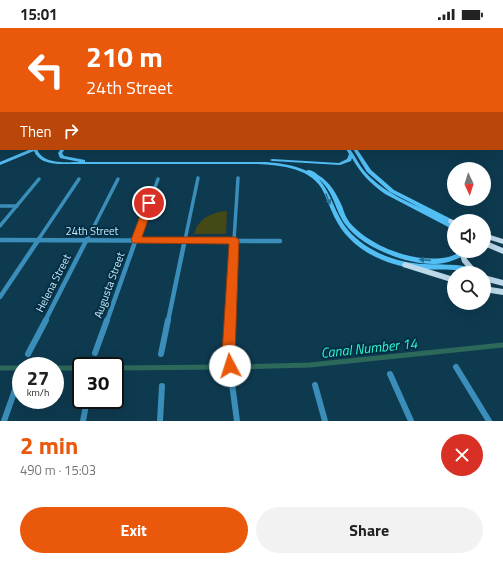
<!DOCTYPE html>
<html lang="en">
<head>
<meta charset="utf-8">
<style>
  body { margin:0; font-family:"Titillium Web",sans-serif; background:#f2f2f2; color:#222; height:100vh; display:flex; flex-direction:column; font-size:15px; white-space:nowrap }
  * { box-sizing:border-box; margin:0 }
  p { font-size:13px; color:#767676 }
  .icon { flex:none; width:22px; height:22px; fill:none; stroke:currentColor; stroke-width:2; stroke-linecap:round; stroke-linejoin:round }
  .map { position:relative; height:393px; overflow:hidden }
  .sheet { display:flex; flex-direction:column; background:#fff; flex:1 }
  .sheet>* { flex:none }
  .top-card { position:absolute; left:0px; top:0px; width:503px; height:122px; box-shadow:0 4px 16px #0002; background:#ea580c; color:#fff; overflow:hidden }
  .needle { width:26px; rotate:176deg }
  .controls { position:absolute; left:447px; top:134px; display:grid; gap:8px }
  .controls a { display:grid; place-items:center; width:44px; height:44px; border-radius:50%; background:#fff; box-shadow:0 4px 16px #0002; font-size:20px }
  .speed { position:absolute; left:12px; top:329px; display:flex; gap:8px; font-size:20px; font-weight:700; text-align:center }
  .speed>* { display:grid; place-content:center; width:52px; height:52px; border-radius:50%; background:#fff; box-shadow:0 4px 16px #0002; line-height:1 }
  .speed small { font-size:10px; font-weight:400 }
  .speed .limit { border:2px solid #111; border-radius:6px; background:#fff; color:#111 }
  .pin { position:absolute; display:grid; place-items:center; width:34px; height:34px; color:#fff; margin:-17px; border:2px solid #fff; border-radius:50%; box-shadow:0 1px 4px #0007 }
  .me { position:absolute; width:44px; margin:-22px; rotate:355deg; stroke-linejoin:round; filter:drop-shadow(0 0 3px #0008) }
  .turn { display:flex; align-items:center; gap:14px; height:84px; padding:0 20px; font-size:18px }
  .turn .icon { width:52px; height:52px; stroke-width:2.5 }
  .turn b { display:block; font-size:28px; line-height:34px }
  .then { display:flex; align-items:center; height:38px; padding:0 20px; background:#0003; gap:8px; font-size:15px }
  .round { display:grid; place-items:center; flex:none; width:42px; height:42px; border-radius:21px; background:#f2f2f2 }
  .summary { display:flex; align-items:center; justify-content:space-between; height:68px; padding:0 20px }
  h1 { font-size:24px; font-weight:700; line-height:30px; color:#ea580c }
  .primary-button { display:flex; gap:8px; margin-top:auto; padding:8px 20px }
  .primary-button a { flex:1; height:46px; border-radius:24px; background:#ea580c; color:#fff; font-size:16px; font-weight:700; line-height:46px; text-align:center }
  .primary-button a+a { background:#f2f2f2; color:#222 }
  .status { display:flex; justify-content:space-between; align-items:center; height:28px; padding:0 20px; background:#fff; direction:ltr }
  .status svg { height:11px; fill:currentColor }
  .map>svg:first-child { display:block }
</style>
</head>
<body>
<div class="status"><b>15:01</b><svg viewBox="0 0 49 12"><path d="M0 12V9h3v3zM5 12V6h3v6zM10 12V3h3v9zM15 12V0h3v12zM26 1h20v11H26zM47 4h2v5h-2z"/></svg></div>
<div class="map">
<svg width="503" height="393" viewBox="0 0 503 393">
  <rect width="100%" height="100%" fill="#0e3a4f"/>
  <path fill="#444915" d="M 227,183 L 226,206 L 194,206 C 198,190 213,184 227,183 Z"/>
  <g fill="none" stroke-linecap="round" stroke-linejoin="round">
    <g stroke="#2d695a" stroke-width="5">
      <path d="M 237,339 L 310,337 L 503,317"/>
      <path d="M 0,340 L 21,340"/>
      <path d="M 55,340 L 81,340"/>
      <path d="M 115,340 L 224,339"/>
    </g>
    <g fill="#3a6377" fill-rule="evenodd">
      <rect x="502" y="63" width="1" height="4"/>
      <path d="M 0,83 L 1,83 L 0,88 Z"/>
    </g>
    <path fill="#3a6377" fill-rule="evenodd" d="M 0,58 L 1,58 L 0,67 Z"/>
    <g stroke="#3a8eb9" stroke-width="3.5">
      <path d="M 0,178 L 17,178"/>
      <path d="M 0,198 L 39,151"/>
      <path d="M 38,212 L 79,151"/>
      <path d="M 87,212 L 118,151"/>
      <path d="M 136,212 L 158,151"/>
      <path d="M 185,212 L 198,150"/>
      <path d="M 234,212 L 238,150"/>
    </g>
    <g stroke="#3a8eb9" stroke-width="4.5">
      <path d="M 0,212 L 280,213"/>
      <path d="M 0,269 L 39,211"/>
      <path d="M 45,293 L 87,211"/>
      <path d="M 107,293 L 136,211"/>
      <path d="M 168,293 L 185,211"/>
      <path d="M 230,293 L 235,211"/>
    </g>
    <g stroke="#3a8eb9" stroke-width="6">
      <path d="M 230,292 L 228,326 L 237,393"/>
      <path d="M 95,325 L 107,292"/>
      <path d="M 28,326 L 46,292"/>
      <path d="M 161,326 L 168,292"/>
      <path d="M 456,339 L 489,393"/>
      <path d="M 390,346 L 411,393"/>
      <path d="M 315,357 L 325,393"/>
      <path d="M 4,393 L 16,359"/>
      <path d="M 83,393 L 87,372"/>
      <path d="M 160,393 L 162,358"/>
    </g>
    <g fill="#53bef4" fill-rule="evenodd">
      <path d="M 31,121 L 37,121 C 43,137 66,134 80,134 L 60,130 L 58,125 L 61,121 L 65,121 L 62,125 L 64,128 L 85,132 L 85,134 L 266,134 C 280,135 294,137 307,143 L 307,142 C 312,142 315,144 318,147 C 330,154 336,165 342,178 C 344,184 346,190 350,195 C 371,219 416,236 448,229 C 453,228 457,225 462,224 L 464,224 L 465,226 L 464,228 C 454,232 446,236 435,236 C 407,237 361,219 345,196 C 334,180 335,166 319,151 C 332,166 335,187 348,202 C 366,223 396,235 424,236 C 441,237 458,235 475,241 L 476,243 L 475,245 C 468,245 461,242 454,242 C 443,241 432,242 420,241 C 395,239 367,229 349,210 C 336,197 331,181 324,165 C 313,140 281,137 257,136 L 58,136 C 48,135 38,133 34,123 L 0,137 L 0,134 Z"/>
      <path d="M 346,121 L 350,121 C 355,128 359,137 365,144 C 380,161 401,171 421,180 L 390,164 L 367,144 L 353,121 L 357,121 L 371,142 L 394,162 L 455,193 L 454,193 L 454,197 L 453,197 L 454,197 L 454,202 L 385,166 C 370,155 361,146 352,130 L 351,133 L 340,137 L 272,133 L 270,132 L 272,131 L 339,135 L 347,131 L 349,126 Z"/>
    </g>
    <g fill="#bcd9ea" fill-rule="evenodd">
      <path d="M 449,191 L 451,191 L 455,193 L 454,193 L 454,197 L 449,195 L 448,193 Z"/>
      <path d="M 484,205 L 503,211 L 503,216 L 484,210 Z"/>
      <path d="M 484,212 L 503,220 L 503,226 L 484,218 Z"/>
      <path d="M 459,223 L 465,223 L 467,231 L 479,245 L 472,245 L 462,234 Z"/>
      <path d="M 405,234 L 454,249 L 454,255 L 403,239 L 402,237 L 403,235 Z"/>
      <path d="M 484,247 L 503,252 L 503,258 L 484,253 Z"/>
      <path d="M 484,258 L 503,261 L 503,267 L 484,264 Z"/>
    </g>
  </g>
  <defs><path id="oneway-solid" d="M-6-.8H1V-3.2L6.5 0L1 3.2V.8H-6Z"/></defs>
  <g fill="#266f93">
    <use href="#oneway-solid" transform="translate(328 171) rotate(68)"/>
    <use href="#oneway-solid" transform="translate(425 232) rotate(-176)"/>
  </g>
  <linearGradient id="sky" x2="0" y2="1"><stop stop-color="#08202b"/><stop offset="0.5" stop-color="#30556e"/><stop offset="1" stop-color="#30556e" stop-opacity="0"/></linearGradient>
  <rect width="503" height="109" fill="url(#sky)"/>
  <path fill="#ea580c" stroke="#983908" d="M 149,172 L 154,175 L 142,209 L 234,209 L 237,210 L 239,212 L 235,326 L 237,338 L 235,343 L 230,345 L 226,343 L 222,326 L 229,216 L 133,215 L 131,212 L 145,175 Z"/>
  <g text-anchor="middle" stroke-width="4" stroke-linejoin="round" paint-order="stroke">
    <g font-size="11" fill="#cde9fa" stroke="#022f44">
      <text x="92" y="207">24th Street</text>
      <text transform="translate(53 255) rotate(-63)" y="4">Helena Street</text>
      <text transform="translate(109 257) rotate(-70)" y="4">Augusta Street</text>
    </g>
    <g font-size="14" font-style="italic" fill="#2ff9d0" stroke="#022f44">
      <text transform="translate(369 320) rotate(-6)" y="5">Canal Number 14</text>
    </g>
  </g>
</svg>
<div class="controls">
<a><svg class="needle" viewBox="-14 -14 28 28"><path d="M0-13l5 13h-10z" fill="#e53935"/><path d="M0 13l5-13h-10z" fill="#767676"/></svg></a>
<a><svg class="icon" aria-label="sound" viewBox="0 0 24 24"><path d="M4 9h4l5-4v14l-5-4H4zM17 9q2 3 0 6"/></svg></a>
<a><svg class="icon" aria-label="search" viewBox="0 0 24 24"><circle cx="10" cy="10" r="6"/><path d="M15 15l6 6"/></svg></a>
</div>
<div class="speed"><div>27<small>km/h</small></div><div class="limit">30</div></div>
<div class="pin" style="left:149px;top:175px;background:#d93025"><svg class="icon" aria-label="arrive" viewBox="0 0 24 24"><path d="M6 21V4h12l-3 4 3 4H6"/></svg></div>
<svg class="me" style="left:230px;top:338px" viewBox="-20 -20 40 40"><circle r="19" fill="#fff"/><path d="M0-13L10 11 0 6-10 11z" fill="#ea580c"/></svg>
<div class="top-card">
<div class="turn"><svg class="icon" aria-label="left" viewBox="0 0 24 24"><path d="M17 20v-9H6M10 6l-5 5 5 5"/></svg><div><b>210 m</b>24th Street</div></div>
<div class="then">Then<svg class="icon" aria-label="right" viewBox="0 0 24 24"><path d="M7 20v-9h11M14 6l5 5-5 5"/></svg></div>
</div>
</div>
<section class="sheet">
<div class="summary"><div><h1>2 min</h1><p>490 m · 15:03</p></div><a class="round" style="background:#d93025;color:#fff"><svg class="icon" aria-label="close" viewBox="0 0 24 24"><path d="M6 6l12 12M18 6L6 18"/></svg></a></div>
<div class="primary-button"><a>Exit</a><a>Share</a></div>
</section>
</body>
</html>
